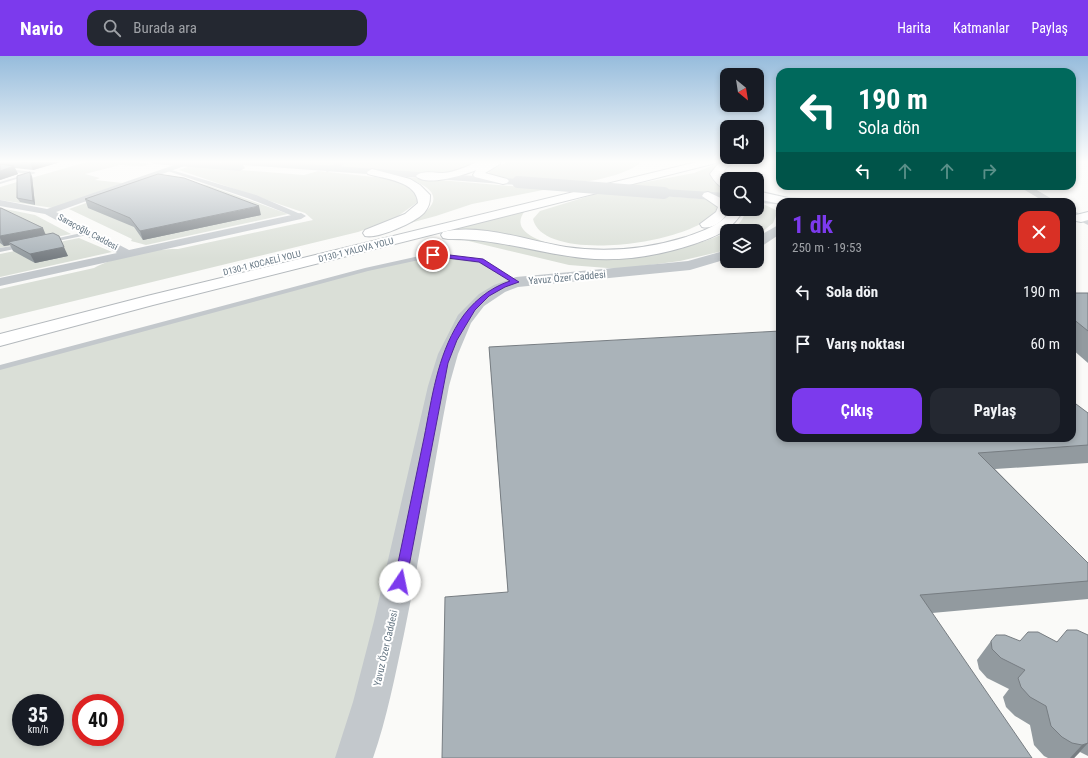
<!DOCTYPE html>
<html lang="tr">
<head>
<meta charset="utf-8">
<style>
  body { margin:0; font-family:"Roboto Condensed",sans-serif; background:#242831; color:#f1f3f6; height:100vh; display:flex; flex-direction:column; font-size:15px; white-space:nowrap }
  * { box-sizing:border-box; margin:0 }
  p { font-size:13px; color:#9ea1a6 }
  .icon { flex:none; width:22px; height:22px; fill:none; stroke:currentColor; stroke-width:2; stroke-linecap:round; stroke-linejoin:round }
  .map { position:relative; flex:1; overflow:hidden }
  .side { position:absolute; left:776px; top:142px; width:300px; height:244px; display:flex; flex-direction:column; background:#171b24; border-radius:12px; box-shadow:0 2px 6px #0003 }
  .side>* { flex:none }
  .guide { position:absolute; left:776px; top:12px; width:300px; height:122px; border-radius:12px; box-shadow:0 2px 6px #0003; background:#00695c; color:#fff; overflow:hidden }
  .needle { width:26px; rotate:150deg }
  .fabs { position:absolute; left:720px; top:12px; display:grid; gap:8px }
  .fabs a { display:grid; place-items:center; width:44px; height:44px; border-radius:8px; background:#171b24; box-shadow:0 2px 6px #0003; font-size:20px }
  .speed { position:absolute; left:12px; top:638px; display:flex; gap:8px; font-size:20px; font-weight:700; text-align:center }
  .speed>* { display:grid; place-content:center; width:52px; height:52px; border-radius:50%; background:#171b24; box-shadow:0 2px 6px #0003; line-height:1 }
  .speed small { font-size:10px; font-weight:400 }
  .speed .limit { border:6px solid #d22; background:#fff; color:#111 }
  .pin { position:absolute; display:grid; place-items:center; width:34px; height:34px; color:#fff; margin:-17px; border:2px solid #fff; border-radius:50%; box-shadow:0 1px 4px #0007 }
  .me { position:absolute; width:44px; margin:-22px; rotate:11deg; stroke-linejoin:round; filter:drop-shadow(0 0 3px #0008) }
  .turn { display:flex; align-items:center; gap:14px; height:84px; padding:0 16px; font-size:18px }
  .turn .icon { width:52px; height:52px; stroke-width:2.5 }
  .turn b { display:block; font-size:28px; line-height:34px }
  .lanes { display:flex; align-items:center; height:38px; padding:0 16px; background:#0003; justify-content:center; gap:20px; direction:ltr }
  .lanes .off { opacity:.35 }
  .round { display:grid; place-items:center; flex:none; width:42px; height:42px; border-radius:12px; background:#242831 }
  .head { display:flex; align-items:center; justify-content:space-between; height:68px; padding:0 16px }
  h1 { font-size:24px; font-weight:700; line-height:30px; color:#7c3aed }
  .cta { display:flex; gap:8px; margin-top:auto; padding:8px 16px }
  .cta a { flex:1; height:46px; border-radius:12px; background:#7c3aed; color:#fff; font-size:16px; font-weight:700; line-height:46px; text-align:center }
  .cta a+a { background:#242831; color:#f1f3f6 }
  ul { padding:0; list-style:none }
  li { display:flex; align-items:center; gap:12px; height:52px; padding:0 16px }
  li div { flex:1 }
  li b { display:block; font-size:15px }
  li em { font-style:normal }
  header { display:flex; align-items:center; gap:24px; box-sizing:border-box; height:56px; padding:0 20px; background:#7c3aed; color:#fff }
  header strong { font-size:19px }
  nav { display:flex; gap:22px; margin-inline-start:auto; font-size:14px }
  .search { width:280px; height:36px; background:#242831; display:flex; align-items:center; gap:10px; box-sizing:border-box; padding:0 14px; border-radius:12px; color:#9ea1a6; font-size:15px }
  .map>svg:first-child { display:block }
</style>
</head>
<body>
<header>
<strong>Navio</strong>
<div class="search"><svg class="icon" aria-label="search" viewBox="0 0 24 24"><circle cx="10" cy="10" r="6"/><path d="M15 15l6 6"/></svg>Burada ara</div>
<nav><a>Harita</a><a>Katmanlar</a><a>Paylaş</a></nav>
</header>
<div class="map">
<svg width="1088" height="702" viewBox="0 0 1088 702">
  <rect width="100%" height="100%" fill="#fafaf8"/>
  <g fill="#dadfd7" fill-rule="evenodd">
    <path d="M 90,105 L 126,105 L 153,108 L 143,110 L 120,109 L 85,118 L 100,122 L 95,124 L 123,127 L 53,152 L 0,144 L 0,131 Z"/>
    <path d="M 241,105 L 487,105 L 453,119 L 244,106 Z"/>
    <path d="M 509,105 L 640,105 L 641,106 C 629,118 594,125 577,127 C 565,129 498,124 489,118 L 489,115 Z"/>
    <path d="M 724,105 L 716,111 L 711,121 L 714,126 L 727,132 L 727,138 L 628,132 L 630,129 L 694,117 Z"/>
    <path d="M 190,110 L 304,119 L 318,115 L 384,122 L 402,126 L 416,136 L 419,145 L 394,163 L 358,176 L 0,263 L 0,233 L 94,212 C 116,200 153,193 178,193 L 313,164 L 305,157 L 179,114 Z"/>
    <path d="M 165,119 C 179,119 192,129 207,129 L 288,158 L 146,189 L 131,185 L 132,183 L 69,153 Z"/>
    <path d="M 404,121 L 546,133 L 548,133 L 472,148 L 436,160 L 410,167 C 445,146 439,133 404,121 Z"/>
    <path d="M 602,136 L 706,143 L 717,148 C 721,183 544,213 533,163 L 540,155 Z"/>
    <path d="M 757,148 L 763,148 L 778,155 L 773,167 L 757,180 L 757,175 L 727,175 L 727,194 L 680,205 L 620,213 L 569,209 L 452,181 L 466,181 L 630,202 C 655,199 726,185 741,165 C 744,161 745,157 746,153 L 757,153 Z"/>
    <path d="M 0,152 L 35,159 L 71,178 L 0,192 Z"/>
    <path d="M 525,155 C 507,177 547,187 562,191 L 472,176 L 441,176 Z"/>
    <path d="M 79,182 L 112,196 L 0,221 L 0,198 Z"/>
    <path d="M 433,199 L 481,205 L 516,226 L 462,266 L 354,702 L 0,702 L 0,312 L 367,213 ZM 21,647 L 55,647 L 55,681 L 21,681 ZM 81,647 L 115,647 L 115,681 L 81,681 Z"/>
  </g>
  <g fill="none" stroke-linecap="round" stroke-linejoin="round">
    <g stroke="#b3babf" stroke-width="2">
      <path id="secondary" d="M 1088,156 L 1088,164 L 1081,166 L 1076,165 L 1074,162 L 1076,159 Z"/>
    </g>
    <g stroke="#b4b9bd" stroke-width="2">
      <g id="trunk">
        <path d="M 479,105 L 500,105 L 500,108 L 485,117 L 507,123 L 509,125 L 507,127 L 503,128 L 475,121 L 473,119 L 476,114 C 465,119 426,131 416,120 C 421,114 436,117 443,117 C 456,116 468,110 479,105 Z"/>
        <path d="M 701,105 L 717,105 L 716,107 L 153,249 L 0,290 L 0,278 L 147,240 Z"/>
        <path d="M 724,105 L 736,105 L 726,112 L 722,118 L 727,124 L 727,133 C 720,132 714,125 710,118 L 718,108 Z"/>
        <path d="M 372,113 L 410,123 L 420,129 L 430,139 C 430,147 429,151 424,157 C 414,167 378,183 365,180 L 363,177 L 365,174 L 405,158 L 418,147 C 417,125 385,123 368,118 L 367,116 Z"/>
        <path d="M 757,135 L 788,142 L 790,145 L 780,146 L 780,148 L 757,143 Z"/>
        <path d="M 708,136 L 727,145 L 727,153 L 730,153 C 725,163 714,174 702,171 L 700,168 L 716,156 L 718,151 L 702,140 L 704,137 Z"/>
        <path d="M 732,153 L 744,153 C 733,174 715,181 694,188 C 658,200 620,206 583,202 C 537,197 495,182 448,183 L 443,182 L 441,179 L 443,176 C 480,167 529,185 566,191 C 607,197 647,193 686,181 C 703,175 722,169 732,153 Z"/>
      </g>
    </g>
    <g fill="#c3c8cc" fill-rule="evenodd">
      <path d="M 0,112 L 34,116 L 36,117 L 0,128 L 0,126 L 27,118 L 0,114 Z"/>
      <path d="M 90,175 L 92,176 L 92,178 L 48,187 L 45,185 Z"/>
      <path d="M 22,188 L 25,190 L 24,191 L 0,196 L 0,192 Z"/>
      <path d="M 433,197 L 483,204 L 519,226 L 516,228 L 514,227 L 479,207 L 433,201 L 368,215 L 0,314 L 0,309 L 365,212 Z"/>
    </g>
    <path fill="#c3c8cc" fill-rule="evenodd" d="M 168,113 L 256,139 L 305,160 L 298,162 L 250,143 L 168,115 Z"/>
    <g fill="#c3c8cc" fill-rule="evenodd">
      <path d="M 341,105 L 351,105 L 330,115 L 327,116 L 323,113 Z"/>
      <path d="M 183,106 L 190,108 L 56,156 L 129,194 L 301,157 L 306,160 L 301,163 L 0,230 L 0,222 L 117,197 L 45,158 L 0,150 L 0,144 L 47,153 Z"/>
      <path d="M 1018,130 L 1030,130 L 1057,146 L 1045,146 Z"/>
      <path d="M 1072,154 L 1088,162 L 1088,169 L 1072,161 Z"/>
    </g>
    <g fill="#c3c8cc" fill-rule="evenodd">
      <path d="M 149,105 L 188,105 L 222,107 L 220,105 L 264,105 L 518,123 L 524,126 L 518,129 L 243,109 L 245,112 L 240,115 L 154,108 Z"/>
      <path d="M 664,133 L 727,137 L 727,145 L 660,140 L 658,137 L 660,134 Z"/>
      <path d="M 757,139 L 804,142 L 810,146 L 780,146 L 780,148 L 757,147 Z"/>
      <path d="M 780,168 L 780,178 L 762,190 L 757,191 L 757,181 Z"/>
      <path d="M 727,194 L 727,203 L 690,214 L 518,231 L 505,236 L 484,250 L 471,267 L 458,298 L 449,330 C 433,413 421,496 404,578 C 395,620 387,662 373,702 L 335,702 L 353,646 L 374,565 L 428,330 L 438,298 L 458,259 L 479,238 L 494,229 L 516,221 L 668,207 L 688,205 Z"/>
    </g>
    <use href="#secondary" fill="#fff" fill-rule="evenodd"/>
    <use href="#trunk" fill="#fff" fill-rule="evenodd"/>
    <path stroke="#c3c8cc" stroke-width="12" d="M 518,126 L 664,137"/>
  </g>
  <g fill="#929a9f">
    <path d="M 0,105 L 64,105 L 33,114 L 15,112 L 18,118 L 0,124 Z"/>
    <path d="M 32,120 L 35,149 L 20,146 L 17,142 Z"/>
    <path d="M 85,143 L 261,159 L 143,184 L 134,171 L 88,152 Z"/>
    <path d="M 0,152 L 46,178 L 68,200 L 35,207 L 13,195 L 10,189 L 4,190 L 0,187 Z"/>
    <path d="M 1072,237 L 1088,237 L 1088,307 L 1072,293 Z"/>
    <path d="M 489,291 L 1088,357 L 1088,407 L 995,413 L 1088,507 L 1088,543 L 932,557 L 508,536 Z"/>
    <path d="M 1088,579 L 1088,700 L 1080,696 L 1074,702 L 1048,702 L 1044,700 L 1034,689 L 1030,669 L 1015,660 L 1006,651 L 1003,641 L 1009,633 L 987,622 L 979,613 L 977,604 L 991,585 L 1057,586 Z"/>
  </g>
  <g fill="#777d82">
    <path d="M 37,105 L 64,105 L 33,114 L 30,107 Z"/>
    <path d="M 14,110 L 18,118 L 0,124 L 0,115 Z"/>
    <path d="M 30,116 L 32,120 L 35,149 L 33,145 Z"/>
    <path d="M 259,150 L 261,159 L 143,184 L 140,175 Z"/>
    <path d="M 43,172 L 47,182 L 8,186 L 10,189 L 4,190 L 0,182 L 0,180 Z"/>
    <path d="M 64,191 L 68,200 L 35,207 L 30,198 Z"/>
    <path d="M 1088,687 L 1074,702 L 1070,702 L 1082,689 Z"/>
  </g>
  <g fill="#aab3b9" stroke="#777d82">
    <path d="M 10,105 L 37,105 L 30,107 Z"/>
    <path d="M 0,108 L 14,110 L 0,115 Z"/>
    <path d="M 30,116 L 33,145 L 17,142 L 17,120 Z"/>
    <path d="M 158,118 L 184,122 L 259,150 L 140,175 L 130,162 L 85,143 Z"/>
    <path d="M 0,152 L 1,152 L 43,172 L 0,180 Z"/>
    <path d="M 53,177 L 59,180 L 64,191 L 30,198 L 8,186 Z"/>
    <path d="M 1072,237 L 1088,237 L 1088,275 L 1072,262 Z"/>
    <path d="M 780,275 L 780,382 L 1072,382 L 1072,345 L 1088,357 L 1088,389 L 978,397 L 1088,507 L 1088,525 L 920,539 L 1032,702 L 442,702 L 445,541 L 508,536 L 489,291 Z"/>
    <path d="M 1067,574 L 1077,574 L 1088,579 L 1088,687 L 1082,689 L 1072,687 L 1062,681 L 1051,670 L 1046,650 L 1030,641 L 1021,631 L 1018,622 L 1025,614 L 1001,602 L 992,593 L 991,585 L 996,579 L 1005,579 L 1020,585 L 1028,576 L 1038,576 L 1057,586 Z"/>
  </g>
  <linearGradient id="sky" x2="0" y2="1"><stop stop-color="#96bcdc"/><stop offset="0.52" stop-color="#fdfdfc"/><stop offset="1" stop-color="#fdfdfc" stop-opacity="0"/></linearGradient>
  <rect width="1088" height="203" fill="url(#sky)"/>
  <path fill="#7c3aed" stroke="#51269a" d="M 433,197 L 483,203 L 519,226 L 505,231 L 489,240 L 475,254 L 457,284 L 448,307 L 406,526 L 404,529 L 400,531 L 395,529 L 394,526 C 404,478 414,430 424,382 C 432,342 437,301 459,266 C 471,247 489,232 510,225 L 479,206 L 431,200 L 430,199 Z"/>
  <g text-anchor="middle" stroke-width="4" stroke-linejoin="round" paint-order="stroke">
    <g font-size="9" fill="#657683" stroke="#fff">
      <text transform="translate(88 176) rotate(28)" y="3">Saraçoğlu Caddesi</text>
      <text transform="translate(356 194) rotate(-14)" y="3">D130-1 YALOVA YOLU</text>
      <text transform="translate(262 207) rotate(-14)" y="3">D130-1 KOCAELİ YOLU</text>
    </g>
    <g font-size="10" fill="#657683" stroke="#fff">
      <text transform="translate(567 221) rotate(-5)" y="4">Yavuz Özer Caddesi</text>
      <text transform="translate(385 592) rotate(-77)" y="4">Yavuz Özer Caddesi</text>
    </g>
  </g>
</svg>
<div class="fabs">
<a><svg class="needle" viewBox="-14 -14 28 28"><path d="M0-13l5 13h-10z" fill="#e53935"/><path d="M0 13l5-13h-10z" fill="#9ea1a6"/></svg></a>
<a><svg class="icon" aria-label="sound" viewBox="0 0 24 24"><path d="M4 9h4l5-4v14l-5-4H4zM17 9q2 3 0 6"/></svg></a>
<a><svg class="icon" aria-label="search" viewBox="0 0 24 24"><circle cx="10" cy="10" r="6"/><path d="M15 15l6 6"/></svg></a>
<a><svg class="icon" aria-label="layers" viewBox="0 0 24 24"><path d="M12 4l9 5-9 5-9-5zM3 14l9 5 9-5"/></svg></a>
</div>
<div class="speed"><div>35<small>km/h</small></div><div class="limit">40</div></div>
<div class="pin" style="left:433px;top:199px;background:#d93025"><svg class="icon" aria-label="arrive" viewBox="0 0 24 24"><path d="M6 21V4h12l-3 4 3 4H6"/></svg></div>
<svg class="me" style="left:400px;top:526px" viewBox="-20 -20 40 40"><circle r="19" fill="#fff"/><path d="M0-13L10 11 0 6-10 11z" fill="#7c3aed"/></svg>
<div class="guide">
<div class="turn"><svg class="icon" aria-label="left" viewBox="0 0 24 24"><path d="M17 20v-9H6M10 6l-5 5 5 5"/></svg><div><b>190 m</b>Sola dön</div></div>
<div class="lanes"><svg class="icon" aria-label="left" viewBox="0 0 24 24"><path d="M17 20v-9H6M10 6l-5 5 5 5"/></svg><svg class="icon off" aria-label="ahead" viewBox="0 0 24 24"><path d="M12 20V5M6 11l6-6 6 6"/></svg><svg class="icon off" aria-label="ahead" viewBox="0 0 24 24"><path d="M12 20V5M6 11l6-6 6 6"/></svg><svg class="icon off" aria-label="right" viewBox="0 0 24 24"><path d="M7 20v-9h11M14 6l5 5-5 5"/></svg></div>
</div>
<section class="side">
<div class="head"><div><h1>1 dk</h1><p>250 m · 19:53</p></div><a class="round" style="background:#d93025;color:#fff"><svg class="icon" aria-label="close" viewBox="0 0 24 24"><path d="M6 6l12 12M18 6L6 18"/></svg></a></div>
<ul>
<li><svg class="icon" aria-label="left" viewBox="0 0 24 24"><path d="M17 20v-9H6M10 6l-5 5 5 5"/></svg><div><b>Sola dön</b></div><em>190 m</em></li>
<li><svg class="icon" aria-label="arrive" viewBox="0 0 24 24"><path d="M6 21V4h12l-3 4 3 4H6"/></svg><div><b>Varış noktası</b></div><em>60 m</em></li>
</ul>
<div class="cta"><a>Çıkış</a><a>Paylaş</a></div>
</section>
</div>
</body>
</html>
